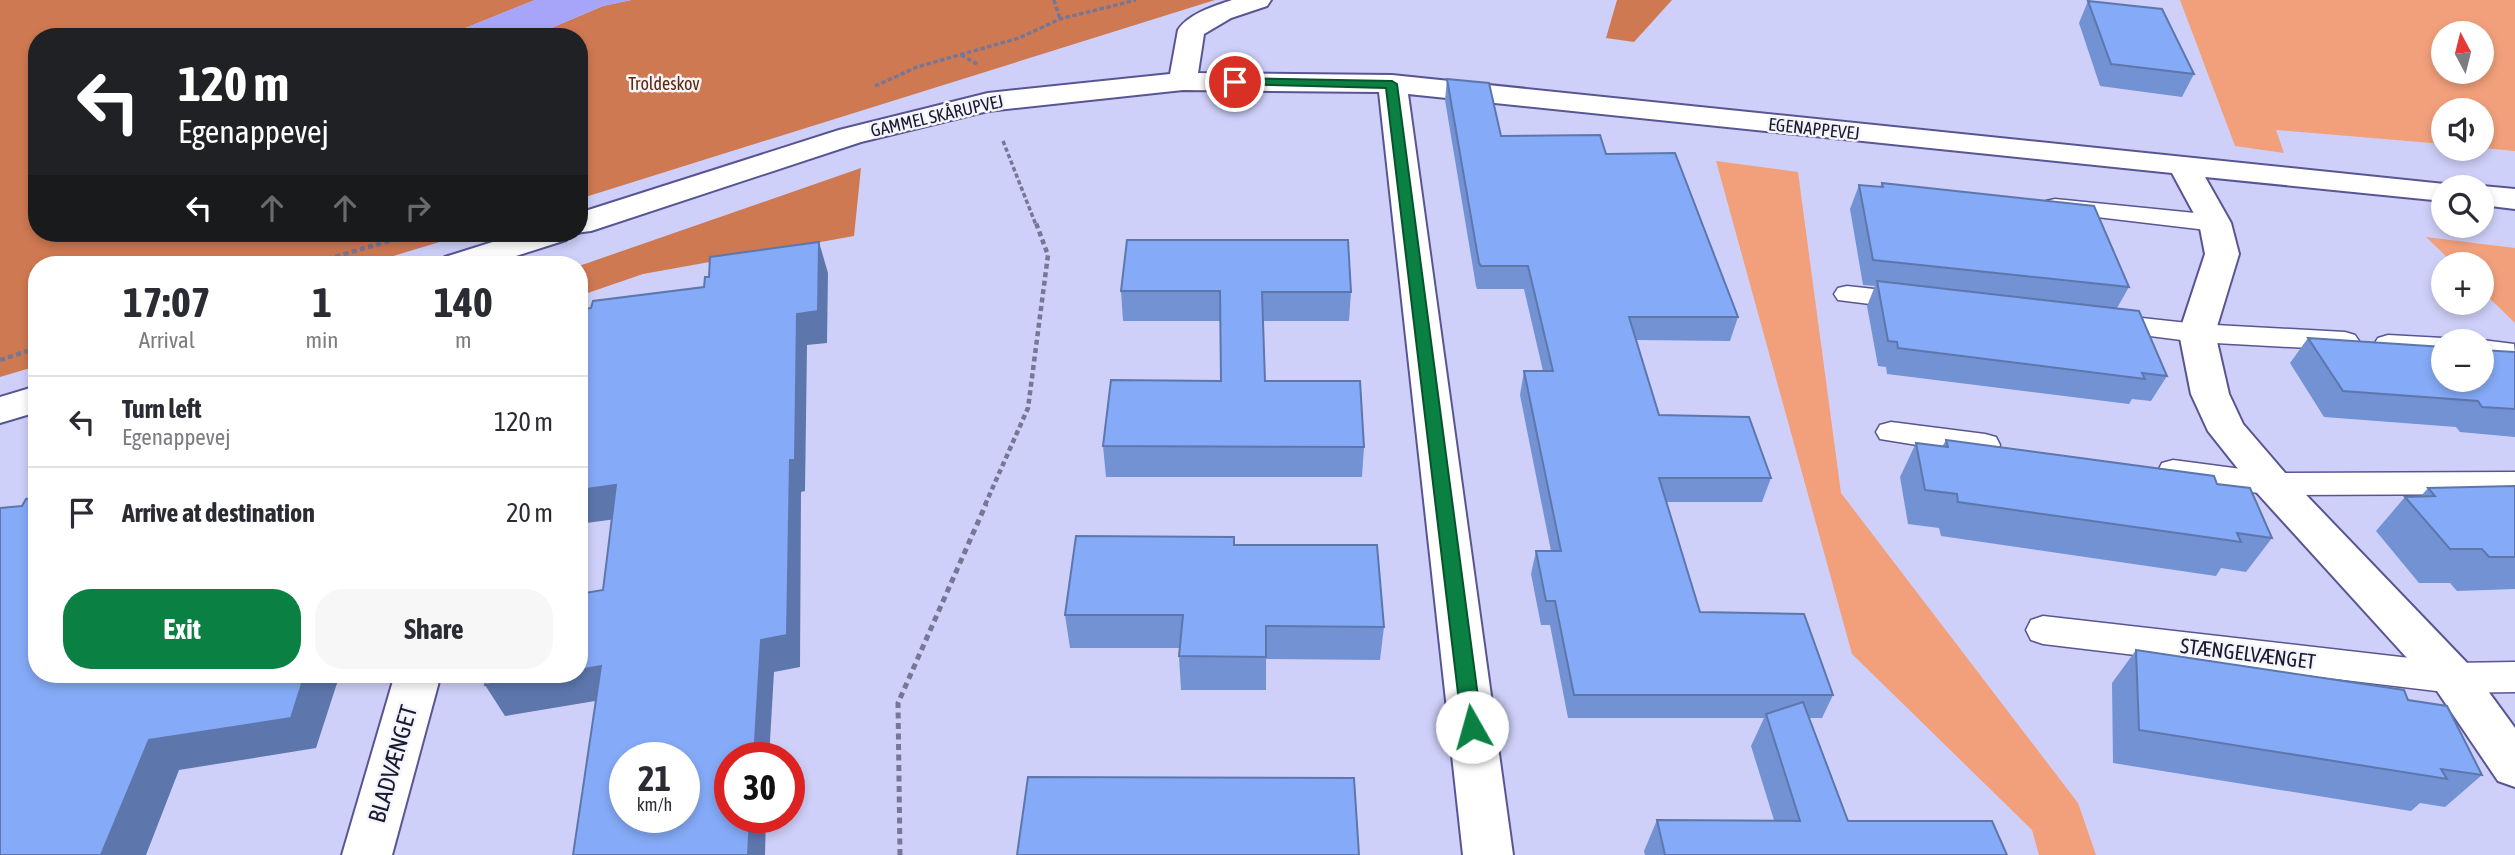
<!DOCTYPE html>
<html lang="en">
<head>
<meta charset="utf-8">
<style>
  body { margin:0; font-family:"Asap Condensed",sans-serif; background:#f7f7f7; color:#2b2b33; height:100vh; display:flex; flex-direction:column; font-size:26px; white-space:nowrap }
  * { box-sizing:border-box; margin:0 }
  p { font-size:23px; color:#7c7c81 }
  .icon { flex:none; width:38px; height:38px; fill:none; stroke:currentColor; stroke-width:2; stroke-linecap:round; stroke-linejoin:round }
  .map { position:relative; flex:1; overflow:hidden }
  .side { position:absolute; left:28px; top:256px; width:560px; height:427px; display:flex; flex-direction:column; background:#fff; border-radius:28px; box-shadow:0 4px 10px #0003 }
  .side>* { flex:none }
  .hud { position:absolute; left:28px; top:28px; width:560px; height:214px; border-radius:28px; box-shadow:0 4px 10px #0003; background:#202124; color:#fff; overflow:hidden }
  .needle { width:46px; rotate:353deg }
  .controls { position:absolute; left:2431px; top:21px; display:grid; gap:14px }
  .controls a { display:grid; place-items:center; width:63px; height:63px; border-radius:50%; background:#fff; box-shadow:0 4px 10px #0003; font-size:35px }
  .speed { position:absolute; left:609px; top:742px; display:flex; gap:14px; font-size:35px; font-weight:700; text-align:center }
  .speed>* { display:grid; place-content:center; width:91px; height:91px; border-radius:50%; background:#fff; box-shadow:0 4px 10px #0003; line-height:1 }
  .speed small { font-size:18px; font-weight:400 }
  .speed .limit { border:10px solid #d22; background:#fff; color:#111 }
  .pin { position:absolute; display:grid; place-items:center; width:60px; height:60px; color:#fff; margin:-30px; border:4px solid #fff; border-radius:50%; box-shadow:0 2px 7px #0007 }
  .me { position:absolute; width:77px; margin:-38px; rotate:353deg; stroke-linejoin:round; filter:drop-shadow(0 0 5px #0008) }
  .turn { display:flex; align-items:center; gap:24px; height:147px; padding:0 35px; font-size:32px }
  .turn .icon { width:91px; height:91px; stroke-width:2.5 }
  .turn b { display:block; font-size:49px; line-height:60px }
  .lanes { display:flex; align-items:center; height:66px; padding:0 35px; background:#0003; justify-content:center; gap:35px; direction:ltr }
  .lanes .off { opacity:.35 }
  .eta { display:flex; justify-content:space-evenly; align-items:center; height:119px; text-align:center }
  .eta b { font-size:42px; font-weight:700; line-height:49px }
  .button { display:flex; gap:14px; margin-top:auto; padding:14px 35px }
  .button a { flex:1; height:80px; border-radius:28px; background:#0b8043; color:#fff; font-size:28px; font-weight:700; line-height:80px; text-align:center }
  .button a+a { background:#f7f7f7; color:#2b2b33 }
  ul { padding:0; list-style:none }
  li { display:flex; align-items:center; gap:21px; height:91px; padding:0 35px; border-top:2px solid #e1e1e2 }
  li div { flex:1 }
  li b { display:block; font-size:26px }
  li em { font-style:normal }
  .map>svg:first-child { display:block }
</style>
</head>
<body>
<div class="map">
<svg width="2515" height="855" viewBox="0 0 2515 855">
  <rect width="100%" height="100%" fill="#cfd0f9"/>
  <g fill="#f2a07b" fill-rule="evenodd">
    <path d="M 2180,0 L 2515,0 L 2515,151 L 2482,148 L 2482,110 L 2443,110 L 2443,144 L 2276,130 L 2284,153 L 2235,146 ZM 2443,33 L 2482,33 L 2482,72 L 2443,72 Z"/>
    <path d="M 1716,161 L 1798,172 L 1841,493 L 2078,803 L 2096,855 L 2039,855 L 2032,830 L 1852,654 Z"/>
    <path d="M 2426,237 L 2515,248 L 2515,323 L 2482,291 L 2482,264 L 2454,264 Z"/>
  </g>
  <g fill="#cf7952">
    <path d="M 0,0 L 535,0 L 443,37 L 37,37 L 37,233 L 469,233 L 367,264 L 37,264 L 37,366 L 0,377 Z"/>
    <path d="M 631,0 L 1215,0 L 579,199 L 579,37 L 530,37 L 603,6 Z"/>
    <path d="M 1617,0 L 1672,0 L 1634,42 L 1606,38 Z"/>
    <path d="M 861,168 L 854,236 L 643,274 L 579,296 L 579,266 Z"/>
  </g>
  <path fill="#a7a5f9" d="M 535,0 L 631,0 L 603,6 L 530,37 L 443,37 Z"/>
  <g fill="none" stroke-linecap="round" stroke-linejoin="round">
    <g stroke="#585592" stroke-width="3">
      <g id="lane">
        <path d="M 2055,199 L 2215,215 L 2224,218 L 2228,223 L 2224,228 L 2215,231 L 2046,211 L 2043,206 L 2046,201 Z"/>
        <path d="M 1847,286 L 1910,293 L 1920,295 L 1923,301 L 1920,307 L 1910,309 L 1838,300 L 1834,294 L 1838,288 Z"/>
        <path d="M 2105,314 L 2197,324 L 2345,332 L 2355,335 L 2359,341 L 2355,347 L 2345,350 L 2197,342 L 2095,329 L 2091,323 L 2095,317 Z"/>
        <path d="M 2388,335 L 2443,338 L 2453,341 L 2443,341 L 2443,356 L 2378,350 L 2374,344 L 2378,338 Z"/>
        <path d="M 2482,340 L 2514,344 L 2515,355 L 2504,359 L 2482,358 L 2482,341 L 2477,341 Z"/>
        <path d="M 1891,422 L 1985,434 L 1996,437 L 2000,445 L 1996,453 L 1985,456 L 1880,439 L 1876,432 L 1880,425 Z"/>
        <path d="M 2173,460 L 2272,473 L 2515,472 L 2515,494 L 2272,495 L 2162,479 L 2158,471 L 2162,463 Z"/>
        <path d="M 2043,616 L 2453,663 L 2515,662 L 2515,692 L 2453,693 L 2043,644 L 2031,640 L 2026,630 L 2031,620 Z"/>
      </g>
    </g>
    <g stroke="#585592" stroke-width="4">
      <g id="street">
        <path d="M 1232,0 L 1271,0 L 1267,6 L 1231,18 L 1204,34 L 1198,73 L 1392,75 L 2454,185 L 2456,187 L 2443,187 L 2443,201 L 2205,177 L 2231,223 L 2239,254 L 2215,333 L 2229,394 L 2243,424 L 2286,474 L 2469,665 L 2515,728 L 2515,787 L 2498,781 L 2437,691 L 2258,494 L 2208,431 L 2191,394 L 2179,333 L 2205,254 L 2199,223 L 2172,173 L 1408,94 L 1513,855 L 1463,855 L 1379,92 L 1183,90 L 988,111 L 861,142 L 591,231 L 575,233 L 579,233 L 579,213 L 839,130 L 988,93 L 1170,74 L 1178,30 C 1188,14 1214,6 1232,0 Z"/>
        <path d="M 2482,186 L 2515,189 L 2515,209 L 2482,205 L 2482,187 L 2479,187 Z"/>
        <path d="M 521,233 L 570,233 L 566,240 L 491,264 L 440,264 L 445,257 Z"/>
        <path d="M 37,386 L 37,412 L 0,423 L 0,397 Z"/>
        <path d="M 395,674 L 441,674 L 392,855 L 342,855 Z"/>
      </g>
    </g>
    <g stroke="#767697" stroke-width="3.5" stroke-dasharray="4.5 2.5" stroke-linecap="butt">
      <path d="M 1054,0 L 1060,19"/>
      <path d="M 961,55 L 977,64"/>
      <path d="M 875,86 L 917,67 L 1019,38 L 1060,19 L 1136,0"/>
      <path d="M 1003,141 L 1036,225"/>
    </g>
    <g stroke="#767697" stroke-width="4.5" stroke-dasharray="5 3.5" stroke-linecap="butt">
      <path d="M 311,264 L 416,233"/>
      <path d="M 0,360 L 37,348"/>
      <path d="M 985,505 L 1028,408 L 1048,255 L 1036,223"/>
    </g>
    <path stroke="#767697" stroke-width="5" stroke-dasharray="6 4.5" stroke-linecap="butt" d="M 900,855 L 898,703 L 986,504"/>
    <use href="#lane" fill="#fff" fill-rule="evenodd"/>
    <use href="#street" fill="#fff" fill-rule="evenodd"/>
  </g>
  <g fill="#7292d4">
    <path d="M 2088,1 L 2194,74 L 2182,97 L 2100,86 L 2079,23 Z"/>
    <path d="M 1447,79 L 1501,136 L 1606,154 L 1738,317 L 1730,341 L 1636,340 L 1659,415 L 1771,478 L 1762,502 L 1666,502 L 1700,612 L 1833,695 L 1822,718 L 1809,718 L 1848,821 L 2007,855 L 1645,855 L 1644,851 L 1657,820 L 1774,820 L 1751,746 L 1764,718 L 1568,718 L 1550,625 L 1541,625 L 1531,574 L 1536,551 L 1551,551 L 1520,395 L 1524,371 L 1543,371 L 1524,289 L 1477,289 L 1476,286 L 1445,100 Z"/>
    <path d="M 1882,183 L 2129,287 L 2117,308 L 2167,376 L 2151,401 L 2132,399 L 2129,404 L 1887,374 L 1886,367 L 1878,366 L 1867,306 L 1875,286 L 1863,285 L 1850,209 L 1859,185 L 1880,187 Z"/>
    <path d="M 1121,291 L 1351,292 L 1349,321 L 1263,321 L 1265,381 L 1364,447 L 1362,477 L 1106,477 L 1103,446 L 1221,381 L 1220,321 L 1123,321 Z"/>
    <path d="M 2308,338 L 2515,352 L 2515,437 L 2460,432 L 2456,427 L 2324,417 L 2290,363 Z"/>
    <path d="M 1946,440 L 2217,484 L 2272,538 L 2246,572 L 2221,568 L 2216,576 L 1941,536 L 1939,528 L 1908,524 L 1900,477 L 1916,443 L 1942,447 Z"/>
    <path d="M 2515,486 L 2515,589 L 2457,591 L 2450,583 L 2419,583 L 2376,531 L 2405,497 L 2421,496 L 2428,488 Z"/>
    <path d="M 1234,545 L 1384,627 L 1380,660 L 1266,659 L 1266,690 L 1181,690 L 1179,656 L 1180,648 L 1070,648 L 1065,615 Z"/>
    <path d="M 2136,650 L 2408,700 L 2482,775 L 2445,807 L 2420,803 L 2411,811 L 2113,763 L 2112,683 Z"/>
  </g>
  <g fill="#5d77ad">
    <path d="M 819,242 L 828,273 L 827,343 L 807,345 L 805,491 L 801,492 L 800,667 L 774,672 L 769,758 L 754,758 L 761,640 L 790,460 L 797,314 Z"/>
    <path d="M 616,485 L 631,517 L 579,524 L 579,490 Z"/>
    <path d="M 601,666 L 619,697 L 505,716 L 485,685 L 555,674 L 579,674 L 579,670 Z"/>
    <path d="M 305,674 L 340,674 L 316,748 L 179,770 L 146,855 L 101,855 L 149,740 Z"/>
    <path d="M 750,817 L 766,817 L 765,855 L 748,855 Z"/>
  </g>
  <g fill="#85aaf7" stroke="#5d77ad" stroke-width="2" fill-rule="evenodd">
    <path d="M 2088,1 L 2162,9 L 2194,74 L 2111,64 Z"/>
    <path d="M 1447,79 L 1489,83 L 1501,136 L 1600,135 L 1606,154 L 1675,153 L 1738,317 L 1629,317 L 1659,415 L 1749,417 L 1771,478 L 1659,478 L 1700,612 L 1804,614 L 1833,695 L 1574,695 L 1555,601 L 1546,601 L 1536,551 L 1561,551 L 1524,371 L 1553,371 L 1528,266 L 1481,266 L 1479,263 Z"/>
    <path d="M 1882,183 L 2094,206 L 2129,287 L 1873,260 L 1859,185 L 1883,187 Z"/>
    <path d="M 1127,240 L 1348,240 L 1351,292 L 1262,292 L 1265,381 L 1360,381 L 1364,447 L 1103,446 L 1111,380 L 1221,381 L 1220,291 L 1121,291 Z"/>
    <path d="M 819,242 L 818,311 L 797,314 L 795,460 L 790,460 L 787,635 L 761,640 L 754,758 L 730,758 L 730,817 L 750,817 L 748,855 L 573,855 L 601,666 L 579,670 L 579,594 L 603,590 L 616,485 L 579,490 L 580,309 L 591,308 L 593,301 L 704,287 L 705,277 L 709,277 L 710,257 ZM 625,758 L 684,758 L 684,817 L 625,817 Z"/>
    <path d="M 1877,281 L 2139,311 L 2167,376 L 2142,373 L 2145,379 L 1898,348 L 1897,342 L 1888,341 Z"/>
    <path d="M 2308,338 L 2443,347 L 2443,380 L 2482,380 L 2482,350 L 2515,352 L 2515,409 L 2482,407 L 2478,401 L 2343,391 Z"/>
    <path d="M 1946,440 L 2214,476 L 2217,484 L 2250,488 L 2272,538 L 2237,533 L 2241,542 L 1958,502 L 1957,494 L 1925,490 L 1916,443 L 1948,447 Z"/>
    <path d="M 2515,486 L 2515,557 L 2489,557 L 2482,549 L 2450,549 L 2405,497 L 2435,496 L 2428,488 Z"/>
    <path d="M 37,497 L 37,674 L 305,674 L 291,718 L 149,740 L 101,855 L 0,855 L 0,508 L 22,506 L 26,499 Z"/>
    <path d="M 1076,536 L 1234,537 L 1234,545 L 1377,545 L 1384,627 L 1266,626 L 1266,657 L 1179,656 L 1183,615 L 1065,615 Z"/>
    <path d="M 2136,650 L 2404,690 L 2408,700 L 2447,706 L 2482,775 L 2441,769 L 2447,779 L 2139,730 Z"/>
    <path d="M 488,674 L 555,674 L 485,685 Z"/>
    <path d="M 1803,702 L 1848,821 L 1992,821 L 2007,855 L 1665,855 L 1657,820 L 1800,821 L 1766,714 Z"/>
    <path d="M 1028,777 L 1354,778 L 1359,855 L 1017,855 Z"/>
  </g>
  <path fill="#0b8043" stroke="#07532c" stroke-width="2" d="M 1235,78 L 1392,81 L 1397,84 L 1482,727 L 1479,733 L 1472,736 L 1465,733 L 1462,727 L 1386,88 L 1231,84 L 1231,79 Z"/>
  <g text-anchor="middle" stroke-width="5" stroke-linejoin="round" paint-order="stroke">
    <g font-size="18" fill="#5e2709" stroke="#f4f4fb">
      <text x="664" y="90">Troldeskov</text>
    </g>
    <g font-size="18" fill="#1a1932" stroke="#f4f4fb">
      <text transform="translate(937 116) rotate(-13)" y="6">GAMMEL SKÅRUPVEJ</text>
      <text transform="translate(1814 129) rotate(6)" y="6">EGENAPPEVEJ</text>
    </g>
    <g font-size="21" fill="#1a1932" stroke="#f4f4fb">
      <text transform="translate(2248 654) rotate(7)" y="7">STÆNGELVÆNGET</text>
    </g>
    <g font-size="24" fill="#1a1932" stroke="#f4f4fb">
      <text transform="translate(393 764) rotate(-74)" y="8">BLADVÆNGET</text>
    </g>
  </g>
</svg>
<div class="controls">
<a><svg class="needle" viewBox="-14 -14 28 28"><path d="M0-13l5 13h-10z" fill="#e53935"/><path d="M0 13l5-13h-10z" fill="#7c7c81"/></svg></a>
<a><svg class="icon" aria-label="sound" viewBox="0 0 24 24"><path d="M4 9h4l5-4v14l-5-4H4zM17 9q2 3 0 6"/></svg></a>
<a><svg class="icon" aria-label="search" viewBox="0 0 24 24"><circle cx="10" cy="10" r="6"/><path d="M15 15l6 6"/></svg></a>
<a>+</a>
<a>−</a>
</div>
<div class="speed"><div>21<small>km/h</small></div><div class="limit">30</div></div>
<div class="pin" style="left:1235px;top:82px;background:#d93025"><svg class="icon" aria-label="arrive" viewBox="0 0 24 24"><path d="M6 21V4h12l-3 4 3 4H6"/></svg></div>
<svg class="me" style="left:1472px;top:727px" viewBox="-20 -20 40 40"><circle r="19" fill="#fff"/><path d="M0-13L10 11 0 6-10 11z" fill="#0b8043"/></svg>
<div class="hud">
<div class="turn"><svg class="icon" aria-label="left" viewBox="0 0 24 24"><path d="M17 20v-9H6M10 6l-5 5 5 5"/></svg><div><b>120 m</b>Egenappevej</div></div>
<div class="lanes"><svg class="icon" aria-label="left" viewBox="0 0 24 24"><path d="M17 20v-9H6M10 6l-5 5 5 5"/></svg><svg class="icon off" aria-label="ahead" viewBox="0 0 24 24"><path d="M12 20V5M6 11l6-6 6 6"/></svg><svg class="icon off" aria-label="ahead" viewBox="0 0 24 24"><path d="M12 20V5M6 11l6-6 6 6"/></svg><svg class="icon off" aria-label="right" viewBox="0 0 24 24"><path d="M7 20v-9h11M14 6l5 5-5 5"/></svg></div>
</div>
<section class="side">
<div class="eta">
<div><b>17:07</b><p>Arrival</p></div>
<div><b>1</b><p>min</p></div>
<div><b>140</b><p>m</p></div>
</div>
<ul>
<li><svg class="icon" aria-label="left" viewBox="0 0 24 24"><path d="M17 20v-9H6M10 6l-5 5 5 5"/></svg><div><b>Turn left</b><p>Egenappevej</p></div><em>120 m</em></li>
<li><svg class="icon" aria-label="arrive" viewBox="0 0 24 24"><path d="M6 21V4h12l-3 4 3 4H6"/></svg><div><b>Arrive at destination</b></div><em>20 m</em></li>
</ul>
<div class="button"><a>Exit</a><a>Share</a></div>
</section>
</div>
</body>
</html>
